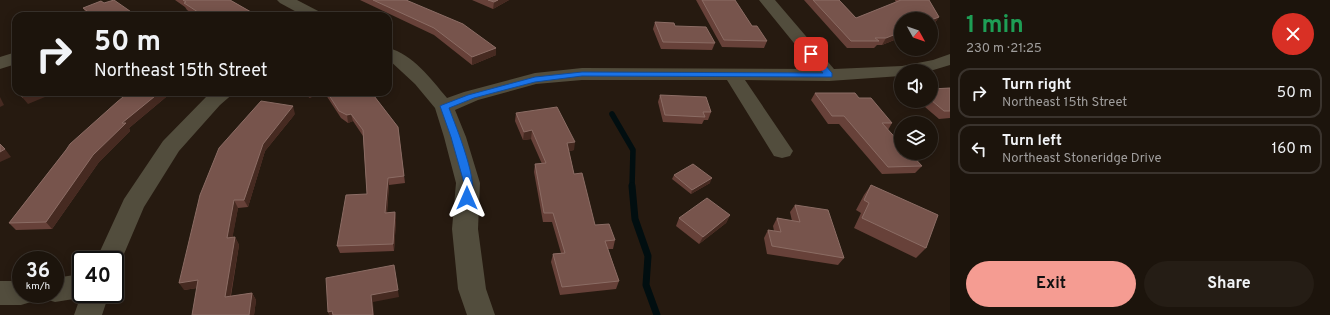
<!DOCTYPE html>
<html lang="en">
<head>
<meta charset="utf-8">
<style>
  body { margin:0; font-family:Overpass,sans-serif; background:#251d15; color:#f1f3f6; height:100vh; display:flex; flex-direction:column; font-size:15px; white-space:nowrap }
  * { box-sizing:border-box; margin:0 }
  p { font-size:13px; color:#a09e9d }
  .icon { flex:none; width:22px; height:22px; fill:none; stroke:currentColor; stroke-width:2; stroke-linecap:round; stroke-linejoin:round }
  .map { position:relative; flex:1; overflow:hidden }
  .panel { display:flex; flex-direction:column; background:#1c140c; width:380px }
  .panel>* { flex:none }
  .guide { position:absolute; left:12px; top:12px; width:380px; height:84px; border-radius:12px; box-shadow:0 2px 10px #0003,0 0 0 1px #3a332d; background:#1c140c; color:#f1f3f6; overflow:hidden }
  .needle { width:26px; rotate:130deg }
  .tools { position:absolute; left:894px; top:12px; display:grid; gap:8px }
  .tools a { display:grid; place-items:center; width:44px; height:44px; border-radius:50%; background:#1c140c; box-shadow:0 2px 10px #0003,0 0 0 1px #3a332d; font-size:20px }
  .speed { position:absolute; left:12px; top:251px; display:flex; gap:8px; font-size:20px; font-weight:700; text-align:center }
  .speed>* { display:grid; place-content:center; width:52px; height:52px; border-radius:50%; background:#1c140c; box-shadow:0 2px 10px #0003,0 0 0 1px #3a332d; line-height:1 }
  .speed small { font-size:10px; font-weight:400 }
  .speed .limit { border:2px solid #111; border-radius:6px; background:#fff; color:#111 }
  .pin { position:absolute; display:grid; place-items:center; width:34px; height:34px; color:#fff; margin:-17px; border-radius:8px; box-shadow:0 2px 6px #0006 }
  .me { position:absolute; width:44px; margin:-22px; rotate:0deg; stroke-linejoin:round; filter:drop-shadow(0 0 3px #0008) }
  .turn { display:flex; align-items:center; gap:14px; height:84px; padding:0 16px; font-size:18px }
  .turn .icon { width:52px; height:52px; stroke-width:2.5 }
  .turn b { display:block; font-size:28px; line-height:34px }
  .round { display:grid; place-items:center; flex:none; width:42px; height:42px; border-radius:21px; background:#251d15 }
  .overview { display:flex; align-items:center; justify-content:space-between; height:68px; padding:0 16px }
  h1 { font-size:24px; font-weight:700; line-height:30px; color:#1e9e55 }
  .cta { display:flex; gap:8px; margin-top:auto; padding:8px 16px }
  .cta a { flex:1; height:46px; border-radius:24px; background:#f59c92; color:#111; font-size:16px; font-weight:700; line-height:46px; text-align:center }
  .cta a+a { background:#251d15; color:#f1f3f6 }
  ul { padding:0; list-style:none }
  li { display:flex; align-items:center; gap:12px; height:50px; margin:0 8px 6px; padding:0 8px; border:2px solid #3a332d; border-radius:12px }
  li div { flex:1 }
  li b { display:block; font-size:15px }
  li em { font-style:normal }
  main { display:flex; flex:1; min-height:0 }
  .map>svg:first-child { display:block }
</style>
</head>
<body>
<main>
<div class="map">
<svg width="950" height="315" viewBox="0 0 950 315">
  <rect width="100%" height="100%" fill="#261a10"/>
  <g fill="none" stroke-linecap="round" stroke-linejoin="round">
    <path stroke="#010e10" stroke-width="5.5" d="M 612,114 L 633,150 L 632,187"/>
    <path stroke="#010e10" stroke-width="7" d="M 632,186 L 635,219 L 648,256 L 646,285 L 657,315"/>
    <g fill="#524d3d" fill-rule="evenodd">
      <path d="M 277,0 L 297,0 L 322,13 L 324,16 L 304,16 L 280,3 Z"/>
      <path d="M 759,0 L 775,0 L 834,69 L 902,66 L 933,60 L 950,54 L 950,65 L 930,71 L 901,71 L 901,76 L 829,81 L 745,80 L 793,151 L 790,156 L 782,158 L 774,156 L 727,80 L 582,80 L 536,84 L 478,100 L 455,110 L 466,137 L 480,183 L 478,229 L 486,289 L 495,315 L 467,315 L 458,289 L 452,229 L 456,183 L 444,137 L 435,108 L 415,84 L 388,59 L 388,48 C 413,54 431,79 447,98 L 464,92 L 535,73 L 582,68 L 815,69 Z"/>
      <path d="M 16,52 L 16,64 L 0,69 L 0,57 Z"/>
      <path d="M 213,92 L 235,92 L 220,105 L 179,151 L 144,207 L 118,268 L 115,269 L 115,260 L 96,260 L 124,199 L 163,141 L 206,97 Z"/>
      <path d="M 81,274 L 81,294 L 109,294 L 102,315 L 74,315 L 80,298 L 55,302 L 45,299 L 43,294 L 55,294 L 55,278 Z"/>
      <path d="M 0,281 L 21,281 L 21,294 L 34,294 L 31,302 L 21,305 L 0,305 Z"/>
    </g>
  </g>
  <g fill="#674139">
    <path d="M 175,0 L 230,0 L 258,16 L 196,16 L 187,10 L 185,7 Z"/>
    <path d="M 360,0 L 408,0 L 408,1 L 496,48 L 496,55 L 472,65 L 434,35 Z"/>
    <path d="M 472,0 L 509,0 L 493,9 Z"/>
    <path d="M 696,0 L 735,0 L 752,26 L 767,41 L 764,48 L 722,47 Z"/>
    <path d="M 804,0 L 839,0 L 856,18 L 896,3 L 895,0 L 929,0 L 939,17 L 934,24 L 882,45 L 877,45 L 874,48 L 847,48 Z"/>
    <path d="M 104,3 L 137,16 L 89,16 L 87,14 L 83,8 Z"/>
    <path d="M 655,22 L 675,26 L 715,43 L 712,50 L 661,49 L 653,29 Z"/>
    <path d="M 950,88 L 950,118 L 939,119 L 918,101 L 931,101 L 931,89 Z"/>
    <path d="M 129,92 L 172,92 L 129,128 L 130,131 L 99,162 L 52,229 L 16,230 L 9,223 L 66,150 Z"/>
    <path d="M 301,92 L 320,92 L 310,98 Z"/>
    <path d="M 324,92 L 371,92 L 398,127 L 405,183 L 389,185 L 387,213 L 395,212 L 396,220 L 394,251 L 340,253 L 337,246 L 367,194 L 363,136 L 353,121 L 348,123 L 341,118 Z"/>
    <path d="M 815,93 L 859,98 L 892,123 L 888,130 L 922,166 L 915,173 L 882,174 L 839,124 L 828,124 L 811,100 Z"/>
    <path d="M 660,95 L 711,112 L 708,120 L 704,120 L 702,124 L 663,122 L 658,102 Z"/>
    <path d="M 516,113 L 574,150 L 569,151 L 574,174 L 595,225 L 615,240 L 613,249 L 608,249 L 619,281 L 616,289 L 560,295 L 551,262 L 553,254 L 561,253 L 552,222 L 543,222 L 534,172 L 535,164 L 542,164 L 531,139 L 523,140 L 515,121 Z"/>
    <path d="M 295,114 L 265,151 L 248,207 L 238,208 L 232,238 L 235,237 L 239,245 L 231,296 L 252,293 L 256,300 L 254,315 L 192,315 L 197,288 L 184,290 L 200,195 Z"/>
    <path d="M 674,175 L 710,183 L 691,194 L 672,179 Z"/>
    <path d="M 871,185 L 926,248 L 916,258 L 854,228 L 861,213 L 856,210 L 864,195 Z"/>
    <path d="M 795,205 L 844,258 L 838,265 L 767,254 L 764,238 L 768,230 L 774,231 L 773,226 L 777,218 L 792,221 L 790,212 Z"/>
    <path d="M 730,215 L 726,223 L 699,244 L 676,226 L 679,218 Z"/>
  </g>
  <g fill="#462a21">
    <path d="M 498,0 L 509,0 L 493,9 L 494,2 Z"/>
    <path d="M 939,17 L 934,24 L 931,25 L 931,20 Z"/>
    <path d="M 901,32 L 901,37 L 882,45 L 886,38 Z"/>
    <path d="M 496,48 L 496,55 L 472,65 L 472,57 Z"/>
    <path d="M 34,92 L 57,92 L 28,104 L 22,97 Z"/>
    <path d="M 160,92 L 172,92 L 129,128 L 130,131 L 99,162 L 52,229 L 46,222 L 93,155 L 122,123 Z"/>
    <path d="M 308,92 L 320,92 L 310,98 Z"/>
    <path d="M 0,97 L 4,105 L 0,107 Z"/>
    <path d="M 293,106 L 295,114 L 265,151 L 248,207 L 244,200 L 263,144 Z"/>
    <path d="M 351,114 L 353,121 L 348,123 L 347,115 Z"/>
    <path d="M 532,130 L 531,139 L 523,140 L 524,132 Z"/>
    <path d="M 575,142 L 574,150 L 565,152 L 567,143 Z"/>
    <path d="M 5,149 L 11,157 L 0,162 L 0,152 Z"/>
    <path d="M 388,178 L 389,185 L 386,220 L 385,213 Z"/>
    <path d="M 712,178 L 710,183 L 691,194 L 692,190 Z"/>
    <path d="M 234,200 L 238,208 L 231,246 L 227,238 Z"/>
    <path d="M 395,212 L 396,220 L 394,251 L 393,244 Z"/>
    <path d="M 730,215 L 726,223 L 699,244 L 703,237 Z"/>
    <path d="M 235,237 L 239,245 L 229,304 L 225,297 Z"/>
    <path d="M 395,272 L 399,297 L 373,302 L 374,315 L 373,315 L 371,295 Z"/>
    <path d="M 198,280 L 203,287 L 184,290 L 179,283 Z"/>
    <path d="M 252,293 L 256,300 L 254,315 L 249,315 Z"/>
    <path d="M 332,311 L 334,315 L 329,315 L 328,312 Z"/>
  </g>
  <g fill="#77544c" stroke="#8b6c64">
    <path d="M 114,0 L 137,16 L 94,16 L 83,8 L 101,1 L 104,3 Z"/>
    <path d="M 183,0 L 230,0 L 258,16 L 204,16 L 184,3 L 186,2 Z"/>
    <path d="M 373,0 L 406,0 L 463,24 L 496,48 L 472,57 L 434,28 Z"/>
    <path d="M 488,0 L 498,0 L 494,2 Z"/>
    <path d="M 702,0 L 735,0 L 752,26 L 757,26 L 767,41 L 724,40 Z"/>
    <path d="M 813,0 L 839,0 L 856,18 L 901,0 L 929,0 L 939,17 L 931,20 L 931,19 L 901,19 L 901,32 L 886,38 L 875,38 L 879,41 L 851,41 Z"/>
    <path d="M 655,22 L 674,23 L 675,26 L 706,27 L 715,43 L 663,42 Z"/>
    <path d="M 950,88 L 950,111 L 944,111 L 931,100 L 931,89 Z"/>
    <path d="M 18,92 L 34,92 L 22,97 Z"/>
    <path d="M 129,92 L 160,92 L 122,123 L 126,123 L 93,155 L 46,222 L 9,223 L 66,150 L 70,144 L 117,102 Z"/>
    <path d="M 327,92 L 371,92 L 398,127 L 404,176 L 388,178 L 385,213 L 395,212 L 393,244 L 337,246 L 346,195 L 367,194 L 363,130 L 351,114 L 347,115 L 339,111 Z"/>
    <path d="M 815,93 L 855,93 L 859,98 L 871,98 L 892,123 L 882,123 L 901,144 L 901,153 L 910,153 L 922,166 L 888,167 L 844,116 L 832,116 Z"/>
    <path d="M 660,95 L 706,97 L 711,112 L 703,112 L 705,117 L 665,115 Z"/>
    <path d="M 261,101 L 293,106 L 263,144 L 244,200 L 234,200 L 227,238 L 235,237 L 225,297 L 252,293 L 249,315 L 192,315 L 198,280 L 179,283 L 200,195 L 219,148 Z"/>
    <path d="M 557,107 L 575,142 L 567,143 L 574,174 L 582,173 L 595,225 L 609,224 L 615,240 L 605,241 L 619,281 L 562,287 L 553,254 L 565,253 L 553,213 L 544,213 L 535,164 L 546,163 L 532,130 L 524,132 L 516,113 Z"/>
    <path d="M 0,144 L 5,149 L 0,152 Z"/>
    <path d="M 693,164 L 712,178 L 692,190 L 674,175 Z"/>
    <path d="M 871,185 L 938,215 L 926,248 L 862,218 L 869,203 L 864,200 Z"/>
    <path d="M 707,198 L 730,215 L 703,237 L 679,218 Z"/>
    <path d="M 795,205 L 828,210 L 844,258 L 772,246 L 768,230 L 781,232 L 777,218 L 800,222 Z"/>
    <path d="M 394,265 L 398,290 L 371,295 L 373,315 L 333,315 L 332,311 L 328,312 L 326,278 Z"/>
  </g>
  <path fill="#1a73e8" stroke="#114b97" d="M 811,51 L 814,52 L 832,73 L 832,77 L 582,76 L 535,82 L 474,98 L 449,108 C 456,127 480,184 471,201 L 464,201 L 462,198 L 464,183 L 451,137 L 440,106 L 442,105 L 468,95 L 535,77 L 582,72 L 823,73 L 808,54 Z"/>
</svg>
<div class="tools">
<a><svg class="needle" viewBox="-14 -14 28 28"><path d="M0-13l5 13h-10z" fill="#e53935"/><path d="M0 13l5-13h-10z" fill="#a09e9d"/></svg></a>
<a><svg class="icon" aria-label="sound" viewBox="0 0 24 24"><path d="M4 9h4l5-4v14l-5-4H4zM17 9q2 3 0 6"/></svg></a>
<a><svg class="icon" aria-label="layers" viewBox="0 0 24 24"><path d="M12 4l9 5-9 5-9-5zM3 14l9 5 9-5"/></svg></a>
</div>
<div class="speed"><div>36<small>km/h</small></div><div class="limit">40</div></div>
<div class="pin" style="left:811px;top:54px;background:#d93025"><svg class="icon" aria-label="arrive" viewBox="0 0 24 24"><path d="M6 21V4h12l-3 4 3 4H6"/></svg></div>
<svg class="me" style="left:467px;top:198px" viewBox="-20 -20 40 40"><path d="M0-17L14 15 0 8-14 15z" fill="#1a73e8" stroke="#fff" stroke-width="4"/></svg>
<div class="guide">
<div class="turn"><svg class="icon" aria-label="right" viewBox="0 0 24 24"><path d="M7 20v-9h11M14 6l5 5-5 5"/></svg><div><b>50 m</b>Northeast 15th Street</div></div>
</div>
</div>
<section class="panel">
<div class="overview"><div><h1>1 min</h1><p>230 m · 21:25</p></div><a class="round" style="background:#d93025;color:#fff"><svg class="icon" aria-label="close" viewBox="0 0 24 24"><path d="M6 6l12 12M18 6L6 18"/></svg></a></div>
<ul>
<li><svg class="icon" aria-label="right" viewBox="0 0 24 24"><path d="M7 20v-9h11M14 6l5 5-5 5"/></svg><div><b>Turn right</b><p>Northeast 15th Street</p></div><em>50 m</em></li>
<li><svg class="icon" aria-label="left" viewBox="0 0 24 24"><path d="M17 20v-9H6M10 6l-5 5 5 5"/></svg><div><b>Turn left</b><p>Northeast Stoneridge Drive</p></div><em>160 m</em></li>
</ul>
<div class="cta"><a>Exit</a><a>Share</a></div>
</section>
</main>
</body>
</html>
